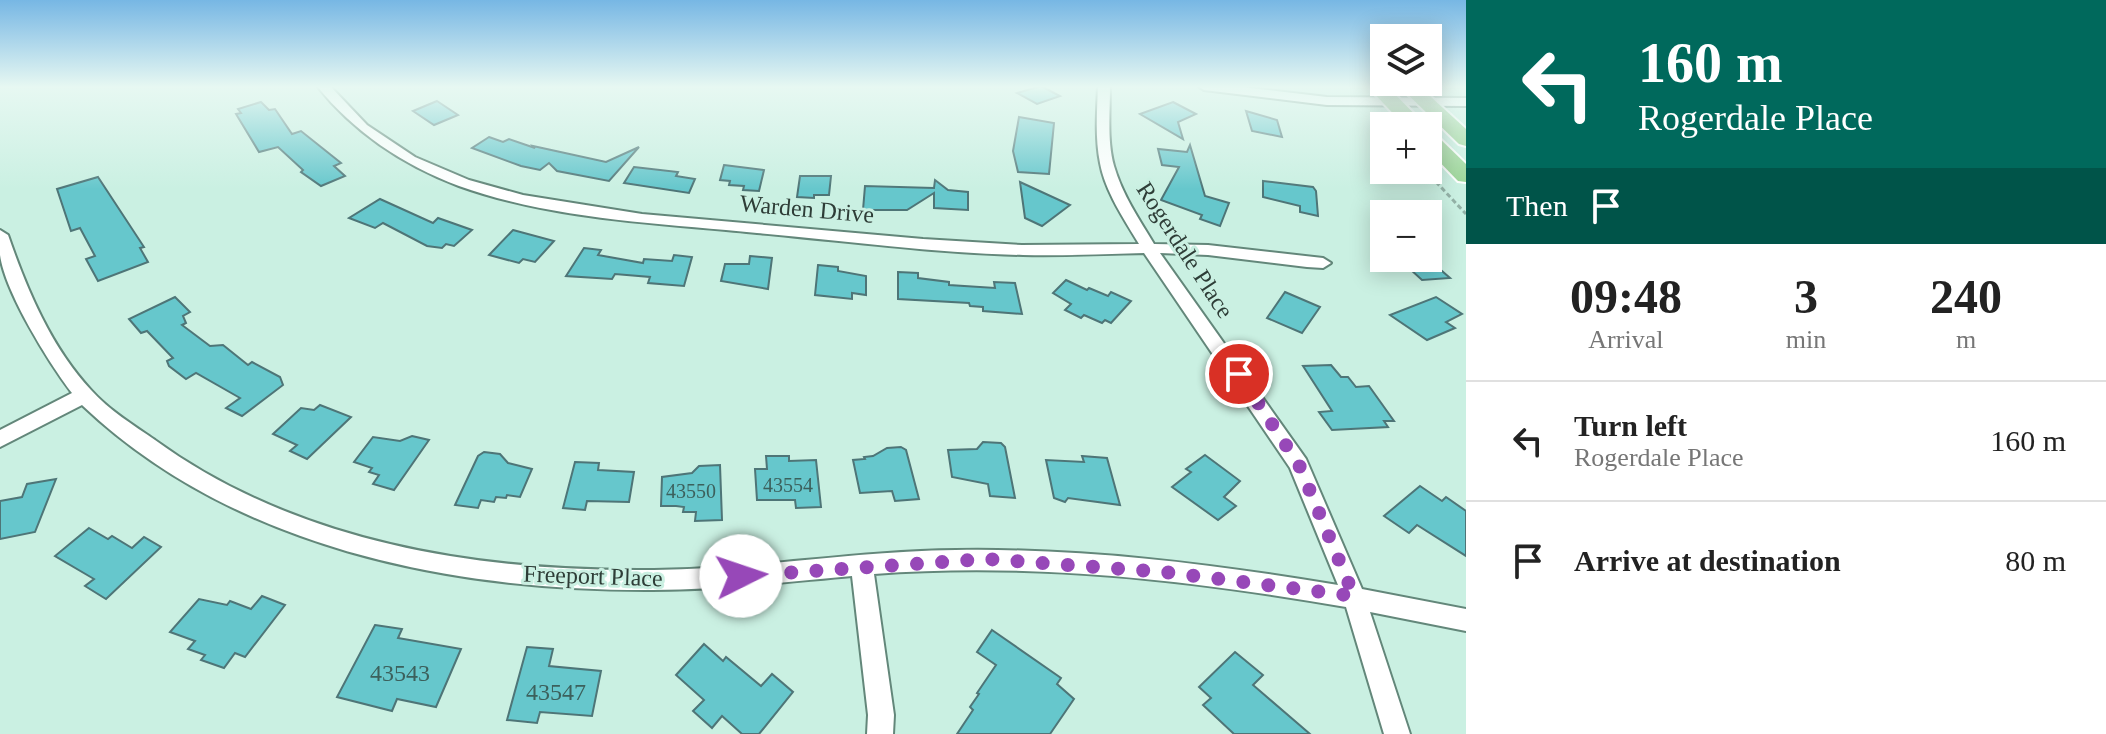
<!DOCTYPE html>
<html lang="en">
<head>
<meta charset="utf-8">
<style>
  body { margin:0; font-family:Georgia,serif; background:#f6f6f6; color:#222; height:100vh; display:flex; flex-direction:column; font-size:30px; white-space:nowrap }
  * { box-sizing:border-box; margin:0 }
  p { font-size:26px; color:#767676 }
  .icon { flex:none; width:44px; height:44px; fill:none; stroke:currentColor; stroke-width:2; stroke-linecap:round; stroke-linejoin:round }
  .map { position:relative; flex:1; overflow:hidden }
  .panel { display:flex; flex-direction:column; background:#fff; width:640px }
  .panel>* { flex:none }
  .guide { background:#00695c; color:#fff; overflow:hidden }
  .tools { position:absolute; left:1370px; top:24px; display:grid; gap:16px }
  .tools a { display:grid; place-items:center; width:72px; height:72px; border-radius:0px; background:#fff; box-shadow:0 4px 20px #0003; font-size:40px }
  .pin { position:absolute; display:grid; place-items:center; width:68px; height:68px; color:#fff; margin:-34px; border:4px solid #fff; border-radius:50%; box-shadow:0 2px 8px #0007 }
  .me { position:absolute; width:88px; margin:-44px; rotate:86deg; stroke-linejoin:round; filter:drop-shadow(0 0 6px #0008) }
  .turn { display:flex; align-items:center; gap:28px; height:168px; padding:0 40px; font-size:36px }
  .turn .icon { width:104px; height:104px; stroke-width:2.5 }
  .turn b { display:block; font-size:56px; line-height:68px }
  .then { display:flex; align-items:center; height:76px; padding:0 40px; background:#0003; gap:16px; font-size:30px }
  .eta { display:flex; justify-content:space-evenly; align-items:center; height:136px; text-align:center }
  .eta b { font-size:48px; font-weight:800; line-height:56px }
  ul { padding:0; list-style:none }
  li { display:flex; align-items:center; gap:24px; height:120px; padding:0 40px; border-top:2px solid #e0e0e0 }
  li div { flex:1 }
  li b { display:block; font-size:30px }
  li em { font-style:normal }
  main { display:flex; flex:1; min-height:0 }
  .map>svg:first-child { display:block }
</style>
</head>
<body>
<main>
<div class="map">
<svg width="1466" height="734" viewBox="0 0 1466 734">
  <rect width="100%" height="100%" fill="#caf0e2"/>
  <g fill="#66c7cc" stroke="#4e7577" stroke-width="2">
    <path d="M 1041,86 L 1060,96 L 1037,104 L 1017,93 Z"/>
    <path d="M 437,101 L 458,115 L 434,125 L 413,111 Z"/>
    <path d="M 261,102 L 269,110 L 275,109 L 292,134 L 301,131 L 341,163 L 334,166 L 345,176 L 321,186 L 301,172 L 303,170 L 278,147 L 259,152 L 236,114 L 241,113 L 238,109 Z"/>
    <path d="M 1173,102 L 1196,114 L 1178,122 L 1183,139 L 1140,114 Z"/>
    <path d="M 1246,111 L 1277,120 L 1282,137 L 1252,131 Z"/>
    <path d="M 1019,117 L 1054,123 L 1049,174 L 1018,172 L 1013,151 Z"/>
    <path d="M 489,137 L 503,142 L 509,139 L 535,148 L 533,146 L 606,162 L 639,147 L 609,181 L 557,171 L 549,163 L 540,170 L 521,166 L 472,148 Z"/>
    <path d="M 1190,145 L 1205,196 L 1229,203 L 1220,226 L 1200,219 L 1202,215 L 1161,200 L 1179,167 L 1162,165 L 1158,149 L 1187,152 Z"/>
    <path d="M 724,165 L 764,170 L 759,191 L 743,190 L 744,186 L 729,185 L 730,181 L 720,180 Z"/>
    <path d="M 634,167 L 678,172 L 676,176 L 695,179 L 689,193 L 624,183 Z"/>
    <path d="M 800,176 L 831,176 L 829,195 L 814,195 L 814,198 L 797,197 Z"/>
    <path d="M 98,177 L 144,247 L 140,248 L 148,262 L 98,281 L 86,259 L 95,256 L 80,228 L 71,231 L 57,189 Z"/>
    <path d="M 935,180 L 948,190 L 968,192 L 968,210 L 934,208 L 934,193 L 907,210 L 863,210 L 865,186 L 934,188 Z"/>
    <path d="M 1263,181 L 1313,187 L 1316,191 L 1318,216 L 1300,212 L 1300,206 L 1263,197 Z"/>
    <path d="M 1020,182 L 1070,205 L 1042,226 L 1025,218 Z"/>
    <path d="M 380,199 L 433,223 L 438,218 L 472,230 L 454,246 L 446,244 L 442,248 L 427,246 L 383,223 L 375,228 L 349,218 Z"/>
    <path d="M 513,230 L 554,241 L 535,262 L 523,259 L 519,263 L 489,255 Z"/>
    <path d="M 584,248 L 601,250 L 598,255 L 643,263 L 644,259 L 672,261 L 674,255 L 692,257 L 684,286 L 648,283 L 650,277 L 615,274 L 612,279 L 566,276 Z"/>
    <path d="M 750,256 L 772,258 L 768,289 L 721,281 L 725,264 L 749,264 Z"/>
    <path d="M 1398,258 L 1427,258 L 1450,278 L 1422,280 Z"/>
    <path d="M 818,265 L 838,267 L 838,271 L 866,276 L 866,295 L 852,293 L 852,299 L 815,295 Z"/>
    <path d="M 898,272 L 918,273 L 918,278 L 949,282 L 949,285 L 995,288 L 994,282 L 1015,283 L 1022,314 L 983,311 L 983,307 L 970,306 L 969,303 L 898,299 Z"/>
    <path d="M 1066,280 L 1087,290 L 1089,288 L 1108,296 L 1111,292 L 1131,301 L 1111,323 L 1105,320 L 1102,323 L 1084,315 L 1081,318 L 1065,310 L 1071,304 L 1053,293 Z"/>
    <path d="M 1285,292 L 1320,307 L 1302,333 L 1267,318 Z"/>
    <path d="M 175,297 L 190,312 L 183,316 L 186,323 L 182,325 L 210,346 L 223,345 L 248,365 L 252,362 L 280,377 L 283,385 L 242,416 L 226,408 L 240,398 L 196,373 L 186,379 L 169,366 L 167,361 L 173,358 L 147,331 L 141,333 L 129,319 Z"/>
    <path d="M 1436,297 L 1462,314 L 1446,322 L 1455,328 L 1427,340 L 1390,315 Z"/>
    <path d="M 1331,365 L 1341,377 L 1348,377 L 1356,387 L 1369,386 L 1394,421 L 1384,421 L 1388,427 L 1332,430 L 1319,412 L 1332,411 L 1303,366 Z"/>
    <path d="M 320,405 L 351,417 L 307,459 L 290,451 L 297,445 L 273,434 L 301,408 L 314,410 Z"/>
    <path d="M 412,436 L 429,440 L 394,490 L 373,484 L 379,475 L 369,472 L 372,468 L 354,462 L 373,437 L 400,441 Z"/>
    <path d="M 983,442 L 1001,443 L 1005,447 L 1015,498 L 990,496 L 988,484 L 952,477 L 948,450 L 977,449 Z"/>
    <path d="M 901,447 L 906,450 L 919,499 L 895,501 L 892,491 L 860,493 L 853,460 L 865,459 L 864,457 L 873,456 L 887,448 Z"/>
    <path d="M 484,452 L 500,454 L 508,463 L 532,469 L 520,497 L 507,495 L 506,498 L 496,497 L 494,502 L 481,500 L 478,508 L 455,505 L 478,456 Z"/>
    <path d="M 1205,455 L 1240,481 L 1224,497 L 1236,506 L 1218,520 L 1172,487 L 1191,472 L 1186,469 Z"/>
    <path d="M 766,456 L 789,456 L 789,461 L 816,460 L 821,507 L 796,508 L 795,500 L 757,500 L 755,469 L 767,469 Z"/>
    <path d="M 1082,456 L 1107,458 L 1120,505 L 1068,498 L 1065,502 L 1054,498 L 1046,460 L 1084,462 Z"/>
    <path d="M 575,462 L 599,463 L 598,470 L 634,472 L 629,502 L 587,501 L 585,510 L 563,508 Z"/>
    <path d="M 720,465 L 722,520 L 695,521 L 696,512 L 683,512 L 684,507 L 676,506 L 661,506 L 662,477 L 692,473 L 699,466 Z"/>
    <path d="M 56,479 L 35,532 L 0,539 L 0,501 L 22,497 L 27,484 Z"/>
    <path d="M 1420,486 L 1442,501 L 1446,497 L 1466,511 L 1466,556 L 1417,525 L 1409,533 L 1384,516 Z"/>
    <path d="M 89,528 L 108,539 L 112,536 L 132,548 L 144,537 L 161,547 L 106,599 L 85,586 L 94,579 L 55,556 Z"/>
    <path d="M 262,596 L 285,605 L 245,657 L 235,653 L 224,668 L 201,660 L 205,655 L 188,649 L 195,641 L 170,632 L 199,599 L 227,605 L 230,601 L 251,609 Z"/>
    <path d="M 375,625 L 402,629 L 398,638 L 461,649 L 436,707 L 397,699 L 392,711 L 337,697 Z"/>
    <path d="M 992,630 L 1061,678 L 1057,684 L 1074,699 L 1050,734 L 957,734 L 973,710 L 970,707 L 979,694 L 977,693 L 996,665 L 977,652 Z"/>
    <path d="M 704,644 L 723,661 L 726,657 L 761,686 L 772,674 L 793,692 L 759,734 L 742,734 L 722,716 L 712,728 L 693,711 L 704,700 L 676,675 Z"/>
    <path d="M 527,647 L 553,649 L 549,666 L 601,671 L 592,716 L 540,712 L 537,723 L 507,720 Z"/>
    <path d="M 1235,652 L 1263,675 L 1253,685 L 1310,734 L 1234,734 L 1203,705 L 1211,698 L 1199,687 Z"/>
  </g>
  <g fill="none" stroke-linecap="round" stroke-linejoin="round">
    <g stroke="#63877a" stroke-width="4">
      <g id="street">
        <path d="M 317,86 L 330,86 L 367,125 L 415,157 L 469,180 L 523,195 L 642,214 L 923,239 L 1022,245 L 1139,244 C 1124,219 1105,191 1100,163 C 1095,138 1097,112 1098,86 L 1110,86 C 1110,112 1107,141 1114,166 C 1122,194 1139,219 1154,244 L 1208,245 L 1323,258 L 1331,263 L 1323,268 L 1307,267 L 1208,255 L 1160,253 L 1306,459 L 1362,589 L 1466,609 L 1466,631 L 1370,612 L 1410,734 L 1384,734 L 1346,607 C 1189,580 1033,562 874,574 L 894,715 L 893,734 L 867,734 L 868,715 L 852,576 C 785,582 719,590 652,590 C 450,591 233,548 82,405 L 0,447 L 0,430 L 72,393 C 49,363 5,292 0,255 C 0,247 0,238 0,230 L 8,235 C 27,290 51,347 91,390 C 109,410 133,425 155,440 C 298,544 480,572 654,570 C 755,569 855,551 956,550 C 1084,548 1212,564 1338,585 L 1290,468 L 1144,253 C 1104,254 1064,256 1023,255 C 934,253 846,241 757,233 C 658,223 554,220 459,186 C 403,165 354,132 317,86 Z"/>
        <path d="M 1198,86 L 1233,86 L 1327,97 L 1466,98 L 1466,106 L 1327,105 L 1204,90 Z"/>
      </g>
    </g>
    <g stroke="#fff" stroke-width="4">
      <g id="primary">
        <path d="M 1367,86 L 1387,86 L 1426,126 L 1405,126 Z"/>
        <path d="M 1399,86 L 1419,86 L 1466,129 L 1466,146 L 1459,144 Z"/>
        <path d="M 1428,132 L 1435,134 L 1466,164 L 1466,182 L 1458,181 L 1428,150 Z"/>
      </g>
    </g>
    <g stroke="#94b2a7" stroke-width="3" stroke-dasharray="5 3" stroke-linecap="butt">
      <path d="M 1372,115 L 1384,127"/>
      <path d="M 1425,170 L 1466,214"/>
    </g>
    <use href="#street" fill="#fff" fill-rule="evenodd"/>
    <use href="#primary" fill="#9ad495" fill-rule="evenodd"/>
  </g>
  <linearGradient id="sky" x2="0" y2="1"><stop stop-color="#77b7e4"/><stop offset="0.46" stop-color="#e7f8f2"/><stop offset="1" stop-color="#e7f8f2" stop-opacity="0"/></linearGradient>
  <rect width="1466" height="189" fill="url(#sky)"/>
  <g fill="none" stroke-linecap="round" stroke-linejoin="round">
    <path stroke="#9748b8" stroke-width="14" stroke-dasharray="0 25.2" d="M 741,576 L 987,559 L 1164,572 L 1354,596 L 1299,465 L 1239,374"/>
  </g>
  <g text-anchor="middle" stroke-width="6" stroke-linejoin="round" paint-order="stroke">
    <g font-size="20" fill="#3c605c">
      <text x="788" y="492">43554</text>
      <text x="691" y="498">43550</text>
    </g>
    <g font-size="24" fill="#2e3d37" stroke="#caf0e2">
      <text transform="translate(807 209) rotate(5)" y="8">Warden Drive</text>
      <text transform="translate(1185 250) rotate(57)" y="8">Rogerdale Place</text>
      <text transform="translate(593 576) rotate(2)" y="8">Freeport Place</text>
    </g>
    <g font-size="24" fill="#3c605c">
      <text x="400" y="681">43543</text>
      <text x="556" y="700">43547</text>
    </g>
  </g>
</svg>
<div class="tools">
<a><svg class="icon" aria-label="layers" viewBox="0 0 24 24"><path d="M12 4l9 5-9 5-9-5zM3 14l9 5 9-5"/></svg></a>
<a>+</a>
<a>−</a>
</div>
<div class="pin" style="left:1239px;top:374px;background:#d93025"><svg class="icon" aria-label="arrive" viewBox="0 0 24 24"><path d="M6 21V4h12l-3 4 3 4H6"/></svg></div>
<svg class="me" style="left:741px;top:576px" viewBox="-20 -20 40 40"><circle r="19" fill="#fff"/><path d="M0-13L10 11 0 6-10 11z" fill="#9748b8"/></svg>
</div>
<section class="panel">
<div class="guide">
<div class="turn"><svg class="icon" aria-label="left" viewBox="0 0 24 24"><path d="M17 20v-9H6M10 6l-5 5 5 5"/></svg><div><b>160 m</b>Rogerdale Place</div></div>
<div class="then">Then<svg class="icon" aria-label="arrive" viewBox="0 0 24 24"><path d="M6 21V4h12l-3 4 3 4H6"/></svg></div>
</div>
<div class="eta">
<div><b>09:48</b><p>Arrival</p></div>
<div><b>3</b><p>min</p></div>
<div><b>240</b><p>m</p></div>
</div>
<ul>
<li><svg class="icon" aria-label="left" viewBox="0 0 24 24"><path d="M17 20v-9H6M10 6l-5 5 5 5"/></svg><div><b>Turn left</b><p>Rogerdale Place</p></div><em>160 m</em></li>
<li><svg class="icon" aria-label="arrive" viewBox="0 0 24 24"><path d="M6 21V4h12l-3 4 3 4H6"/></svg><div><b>Arrive at destination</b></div><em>80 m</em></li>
</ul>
</section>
</main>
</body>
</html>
